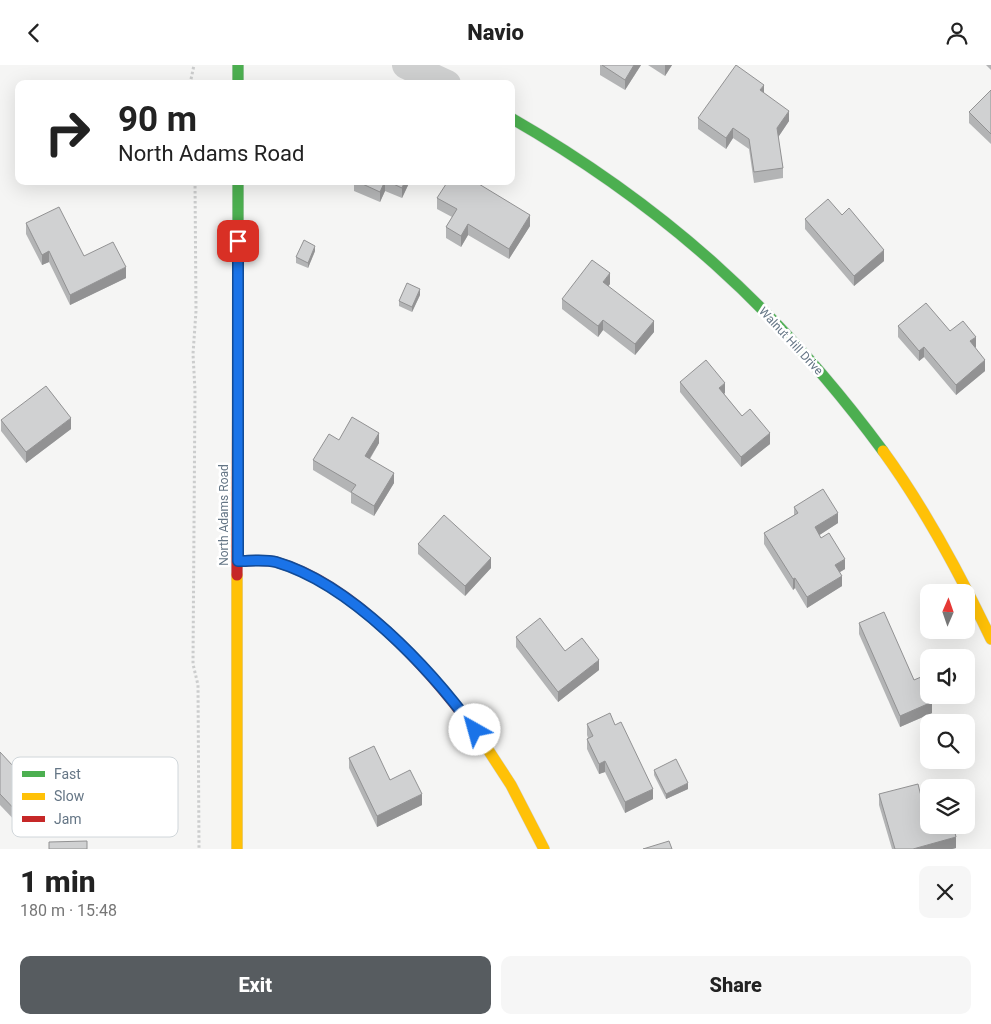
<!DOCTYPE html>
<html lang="en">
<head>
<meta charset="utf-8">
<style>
  body { margin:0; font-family:Roboto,sans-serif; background:#f6f6f6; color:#222; height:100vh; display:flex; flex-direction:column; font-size:19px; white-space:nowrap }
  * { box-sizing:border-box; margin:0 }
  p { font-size:16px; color:#767676 }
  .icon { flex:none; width:28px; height:28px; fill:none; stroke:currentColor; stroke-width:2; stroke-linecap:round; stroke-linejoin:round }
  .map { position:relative; height:784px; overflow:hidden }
  .details { display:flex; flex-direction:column; background:#fff; flex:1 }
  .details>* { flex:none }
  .banner { position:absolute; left:15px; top:15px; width:500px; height:105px; border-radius:10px; box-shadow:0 5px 20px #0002; background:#fff; color:#222; overflow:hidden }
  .needle { width:32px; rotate:2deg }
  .buttons { position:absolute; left:920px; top:519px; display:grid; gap:10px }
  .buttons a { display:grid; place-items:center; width:55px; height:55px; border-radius:10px; background:#fff; box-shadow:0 5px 20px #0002; font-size:25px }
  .pin { position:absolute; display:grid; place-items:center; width:42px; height:42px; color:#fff; margin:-21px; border-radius:10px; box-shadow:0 2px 8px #0006 }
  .me { position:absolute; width:55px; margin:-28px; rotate:322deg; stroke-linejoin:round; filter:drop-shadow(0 0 4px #0008) }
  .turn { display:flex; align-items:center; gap:18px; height:105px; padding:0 20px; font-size:22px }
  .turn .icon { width:65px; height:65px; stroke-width:2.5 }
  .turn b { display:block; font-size:35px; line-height:42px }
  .round { display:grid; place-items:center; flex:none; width:52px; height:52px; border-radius:10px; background:#f6f6f6 }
  .head { display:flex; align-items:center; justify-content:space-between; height:85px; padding:0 20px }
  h1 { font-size:30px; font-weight:800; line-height:38px }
  .action { display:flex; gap:10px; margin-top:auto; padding:10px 20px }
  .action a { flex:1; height:58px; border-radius:10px; background:#575c60; color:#fff; font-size:20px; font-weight:800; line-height:58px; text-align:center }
  .action a+a { background:#f6f6f6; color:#222 }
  header { display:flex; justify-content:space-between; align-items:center; height:65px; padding:0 20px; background:#fff; font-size:22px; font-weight:800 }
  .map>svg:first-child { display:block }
</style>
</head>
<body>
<header><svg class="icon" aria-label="back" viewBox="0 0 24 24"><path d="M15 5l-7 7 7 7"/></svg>Navio<svg class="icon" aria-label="person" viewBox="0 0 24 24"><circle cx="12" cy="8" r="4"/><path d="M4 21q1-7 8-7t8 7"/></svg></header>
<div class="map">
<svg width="991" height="784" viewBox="0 0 991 784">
  <rect width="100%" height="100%" fill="#f5f5f4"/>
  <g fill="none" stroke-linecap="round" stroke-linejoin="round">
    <g stroke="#d0d2d3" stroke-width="12">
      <g id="fast">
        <path d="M 238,0 L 238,19"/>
        <path d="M 511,53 C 664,141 778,244 883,386"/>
        <path d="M 238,191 L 238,116"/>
      </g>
    </g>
    <g stroke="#d0d2d3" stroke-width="12">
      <g id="slow">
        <path d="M 883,386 C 926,445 960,509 991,574"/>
        <path d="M 485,680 L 511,720 L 544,784"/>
        <path d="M 237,784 L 237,510"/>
      </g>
    </g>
    <g stroke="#d0d2d3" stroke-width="12">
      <g id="jam">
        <path d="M 238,496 C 250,496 264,494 276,497 C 356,519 439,614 485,680"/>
        <path d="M 237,510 L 238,191"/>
      </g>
    </g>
    <g stroke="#cccdcd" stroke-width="3" stroke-dasharray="2.5 2.5" stroke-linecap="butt">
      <path d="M 190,19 L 194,0"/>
      <path d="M 195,116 L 196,246 L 193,289 L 195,325 L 193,599 L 198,620 L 199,784"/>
    </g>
    <path stroke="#cfd0d0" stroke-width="28" d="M 406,0 L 447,19"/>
    <use href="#fast" stroke="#4caf50" stroke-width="11"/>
    <use href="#slow" stroke="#ffc107" stroke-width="11"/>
    <use href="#jam" stroke="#c62828" stroke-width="11"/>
  </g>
  <g fill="#b3b4b5">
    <path d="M 600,0 L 641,0 L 625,25 L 600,10 Z"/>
    <path d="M 648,0 L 672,0 L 665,11 Z"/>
    <path d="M 986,0 L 991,0 L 991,5 Z"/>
    <path d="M 991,25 L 991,79 L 969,58 L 969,47 Z"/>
    <path d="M 764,28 L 789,56 L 778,72 L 783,103 L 783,113 L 754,118 L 749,84 L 733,73 L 726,84 L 698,64 L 698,53 Z"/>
    <path d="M 354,116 L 410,116 L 402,133 L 385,126 L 380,137 L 354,126 Z"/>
    <path d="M 437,133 L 530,161 L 509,194 L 468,170 L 461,182 L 446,173 L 446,162 L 452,152 L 437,144 Z"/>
    <path d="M 842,150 L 884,196 L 854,221 L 805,164 L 805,154 Z"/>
    <path d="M 26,158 L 84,191 L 126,213 L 70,240 L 49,197 L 42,200 L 26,169 Z"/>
    <path d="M 315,186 L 308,203 L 296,198 L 296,192 Z"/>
    <path d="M 610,219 L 608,221 L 654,267 L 635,290 L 603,265 L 598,272 L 562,244 L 562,234 Z"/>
    <path d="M 420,230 L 412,247 L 399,241 L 399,236 Z"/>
    <path d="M 898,261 L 950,266 L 976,282 L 975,283 L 985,306 L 956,330 L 924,292 L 919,296 L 898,272 Z"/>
    <path d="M 680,317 L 725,328 L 724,329 L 742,351 L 770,379 L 741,402 L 680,327 Z"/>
    <path d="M 1,355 L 71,364 L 26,398 L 1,366 Z"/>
    <path d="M 339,375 L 379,378 L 370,394 L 394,418 L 374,451 L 351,438 L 351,428 L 313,405 L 313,395 Z"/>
    <path d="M 794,442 L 838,458 L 819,470 L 845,504 L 840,507 L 842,521 L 807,543 L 795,523 L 793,525 L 764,479 L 764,468 L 794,450 Z"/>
    <path d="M 418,479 L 491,503 L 465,531 L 418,489 Z"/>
    <path d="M 859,558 L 914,615 L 932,648 L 900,662 L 859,569 Z"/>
    <path d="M 516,572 L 565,586 L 599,605 L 558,637 L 516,582 Z"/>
    <path d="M 587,659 L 653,734 L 625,748 L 605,707 L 599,709 L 587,684 L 587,674 L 588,673 L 587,670 Z"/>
    <path d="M 0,687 L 41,741 L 20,761 L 0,740 Z"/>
    <path d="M 349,693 L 390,715 L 422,740 L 377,762 L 349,703 Z"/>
    <path d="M 654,705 L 688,724 L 666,734 L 654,710 Z"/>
    <path d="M 879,729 L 929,760 L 956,783 L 952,784 L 892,784 L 879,740 Z"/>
  </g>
  <g fill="#929293">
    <path d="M 634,0 L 641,0 L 625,25 L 625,15 Z"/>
    <path d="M 665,0 L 672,0 L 665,11 Z"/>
    <path d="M 764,20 L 764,30 L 760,25 Z"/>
    <path d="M 789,46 L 789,56 L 777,74 L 777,63 Z"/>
    <path d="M 733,63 L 733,73 L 726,84 L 726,73 Z"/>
    <path d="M 385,116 L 385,126 L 380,137 L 380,127 Z"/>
    <path d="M 405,116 L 410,116 L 402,133 L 402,123 Z"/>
    <path d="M 530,150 L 530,161 L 509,194 L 509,184 Z"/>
    <path d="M 468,159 L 468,170 L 461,182 L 461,171 Z"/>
    <path d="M 315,181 L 315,186 L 308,203 L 308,198 Z"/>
    <path d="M 884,185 L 884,196 L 854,221 L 854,211 Z"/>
    <path d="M 49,186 L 49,197 L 42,200 L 42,190 Z"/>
    <path d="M 126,202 L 126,213 L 70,240 L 70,230 Z"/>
    <path d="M 610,208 L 610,219 L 603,228 L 603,217 Z"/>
    <path d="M 420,224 L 420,230 L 412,247 L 412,242 Z"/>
    <path d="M 603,255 L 603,265 L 598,272 L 598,261 Z"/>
    <path d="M 654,256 L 654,267 L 635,290 L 635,279 Z"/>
    <path d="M 976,272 L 976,282 L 970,287 L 970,276 Z"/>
    <path d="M 924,282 L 924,292 L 919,296 L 919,286 Z"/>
    <path d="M 985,295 L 985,306 L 956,330 L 956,320 Z"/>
    <path d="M 725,318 L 725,328 L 719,333 L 719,323 Z"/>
    <path d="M 71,353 L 71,364 L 26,398 L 26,387 Z"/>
    <path d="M 379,368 L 379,378 L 365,401 L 365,391 Z"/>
    <path d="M 770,368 L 770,379 L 741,402 L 741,392 Z"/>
    <path d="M 394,408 L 394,418 L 374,451 L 374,441 Z"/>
    <path d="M 838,448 L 838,458 L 815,473 L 815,462 Z"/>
    <path d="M 491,493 L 491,503 L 465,531 L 465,521 Z"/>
    <path d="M 845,494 L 845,504 L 835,510 L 835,500 Z"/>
    <path d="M 842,511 L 842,521 L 807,543 L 807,532 Z"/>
    <path d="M 795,513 L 795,523 L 793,525 L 793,514 Z"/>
    <path d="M 599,595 L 599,605 L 558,637 L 558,627 Z"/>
    <path d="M 932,637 L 932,648 L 900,662 L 900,651 Z"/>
    <path d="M 605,696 L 605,707 L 599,709 L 599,699 Z"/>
    <path d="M 688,718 L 688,724 L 666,734 L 666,729 Z"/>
    <path d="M 653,724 L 653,734 L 625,748 L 625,737 Z"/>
    <path d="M 422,729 L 422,740 L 377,762 L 377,751 Z"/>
    <path d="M 41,731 L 41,741 L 20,761 L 20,750 Z"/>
    <path d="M 956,772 L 956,783 L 952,784 L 913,784 Z"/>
  </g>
  <g fill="#d0d1d2" stroke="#929293">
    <path d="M 602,0 L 634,0 L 625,15 Z"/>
    <path d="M 736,0 L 764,20 L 760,25 L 789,46 L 777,63 L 783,103 L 754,107 L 749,74 L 733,63 L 726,73 L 698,53 Z"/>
    <path d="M 991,25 L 991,69 L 969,47 Z"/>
    <path d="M 356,116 L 385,116 L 380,127 Z"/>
    <path d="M 387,116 L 405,116 L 402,123 Z"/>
    <path d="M 448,116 L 474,116 L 530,150 L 509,184 L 468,159 L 461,171 L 446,162 L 457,144 L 437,133 Z"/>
    <path d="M 828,134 L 842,150 L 849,143 L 884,185 L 854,211 L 805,154 Z"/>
    <path d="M 59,142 L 84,191 L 113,177 L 126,202 L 70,230 L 49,186 L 42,190 L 26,158 Z"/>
    <path d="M 304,175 L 315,181 L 308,198 L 296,192 Z"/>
    <path d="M 592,195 L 610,208 L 603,217 L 654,256 L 635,279 L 603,255 L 598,261 L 562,234 Z"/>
    <path d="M 407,218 L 420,224 L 412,242 L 399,236 Z"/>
    <path d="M 926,238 L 950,266 L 963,256 L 976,272 L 970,276 L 985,295 L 956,320 L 924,282 L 919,286 L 898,261 Z"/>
    <path d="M 706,295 L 725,318 L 719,323 L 742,351 L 750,344 L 770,368 L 741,392 L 680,317 Z"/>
    <path d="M 46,321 L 71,353 L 26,387 L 1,355 Z"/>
    <path d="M 352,352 L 379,368 L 365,391 L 394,408 L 374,441 L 351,427 L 356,420 L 313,395 L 329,369 L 339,375 Z"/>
    <path d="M 823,424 L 838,448 L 815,462 L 821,473 L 829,468 L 845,494 L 835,500 L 842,511 L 807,532 L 795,513 L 793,514 L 764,468 L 798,448 L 794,442 Z"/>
    <path d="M 444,450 L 491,493 L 465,521 L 418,479 Z"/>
    <path d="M 884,547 L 914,615 L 921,612 L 932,637 L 900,651 L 859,558 Z"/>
    <path d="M 540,553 L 565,586 L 582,573 L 599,595 L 558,627 L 516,572 Z"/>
    <path d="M 610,648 L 615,660 L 621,657 L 653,724 L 625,737 L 605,696 L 599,699 L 587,674 L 593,671 L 587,659 Z"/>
    <path d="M 374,681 L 390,715 L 410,705 L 422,729 L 377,751 L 349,693 Z"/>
    <path d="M 0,687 L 41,731 L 20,750 L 0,729 Z"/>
    <path d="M 676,694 L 688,718 L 666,729 L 654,705 Z"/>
    <path d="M 918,719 L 921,731 L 929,729 L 929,760 L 953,760 L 956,772 L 913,784 L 895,784 L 879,729 Z"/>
    <path d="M 87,776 L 87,784 L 49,784 L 49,777 Z"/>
    <path d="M 669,776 L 672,784 L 643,784 Z"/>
  </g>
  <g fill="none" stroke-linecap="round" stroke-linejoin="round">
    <g stroke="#114b97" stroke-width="12">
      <path id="route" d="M 238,176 L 238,496 C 250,496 265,494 276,497 C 351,519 430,603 475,665"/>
    </g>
    <use href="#route" stroke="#1a73e8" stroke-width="9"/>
  </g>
  <g text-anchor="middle" stroke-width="5" stroke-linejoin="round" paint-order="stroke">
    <g font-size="12" fill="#647585" stroke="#fff">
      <text transform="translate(791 276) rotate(47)" y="4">Walnut Hill Drive</text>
      <text transform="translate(224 450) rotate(-90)" y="4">North Adams Road</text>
    </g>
  </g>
  <rect x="12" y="692" width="166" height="80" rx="8" fill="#fff" stroke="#d0d6da" stroke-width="1"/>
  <rect x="22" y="706" width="23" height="6" fill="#4caf50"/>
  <rect x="22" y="728" width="23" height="7" fill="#ffc107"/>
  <rect x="22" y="751" width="23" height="6" fill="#c62828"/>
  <g font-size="14" fill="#647585">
    <text x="54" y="714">Fast</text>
    <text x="54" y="736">Slow</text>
    <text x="54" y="759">Jam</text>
  </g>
</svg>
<div class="buttons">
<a><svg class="needle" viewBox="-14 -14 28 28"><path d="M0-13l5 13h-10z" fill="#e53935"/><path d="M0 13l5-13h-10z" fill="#767676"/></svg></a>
<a><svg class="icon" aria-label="sound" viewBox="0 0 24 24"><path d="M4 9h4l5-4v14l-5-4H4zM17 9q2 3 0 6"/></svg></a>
<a><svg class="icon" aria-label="search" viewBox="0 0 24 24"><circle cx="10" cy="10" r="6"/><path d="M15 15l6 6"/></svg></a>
<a><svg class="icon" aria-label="layers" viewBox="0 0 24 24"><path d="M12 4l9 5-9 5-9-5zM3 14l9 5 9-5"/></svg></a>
</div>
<div class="pin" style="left:238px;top:176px;background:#d93025"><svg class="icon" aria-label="arrive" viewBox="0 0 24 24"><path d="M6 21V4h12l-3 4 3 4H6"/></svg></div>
<svg class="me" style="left:475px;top:665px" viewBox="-20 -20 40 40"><circle r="19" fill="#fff"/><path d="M0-13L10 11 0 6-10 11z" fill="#1a73e8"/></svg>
<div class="banner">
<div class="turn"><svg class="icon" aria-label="right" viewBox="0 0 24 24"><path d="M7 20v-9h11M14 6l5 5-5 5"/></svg><div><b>90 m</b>North Adams Road</div></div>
</div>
</div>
<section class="details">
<div class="head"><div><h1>1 min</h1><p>180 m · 15:48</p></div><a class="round"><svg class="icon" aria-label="close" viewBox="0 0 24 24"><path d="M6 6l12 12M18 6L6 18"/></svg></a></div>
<div class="action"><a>Exit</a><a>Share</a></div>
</section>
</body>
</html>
